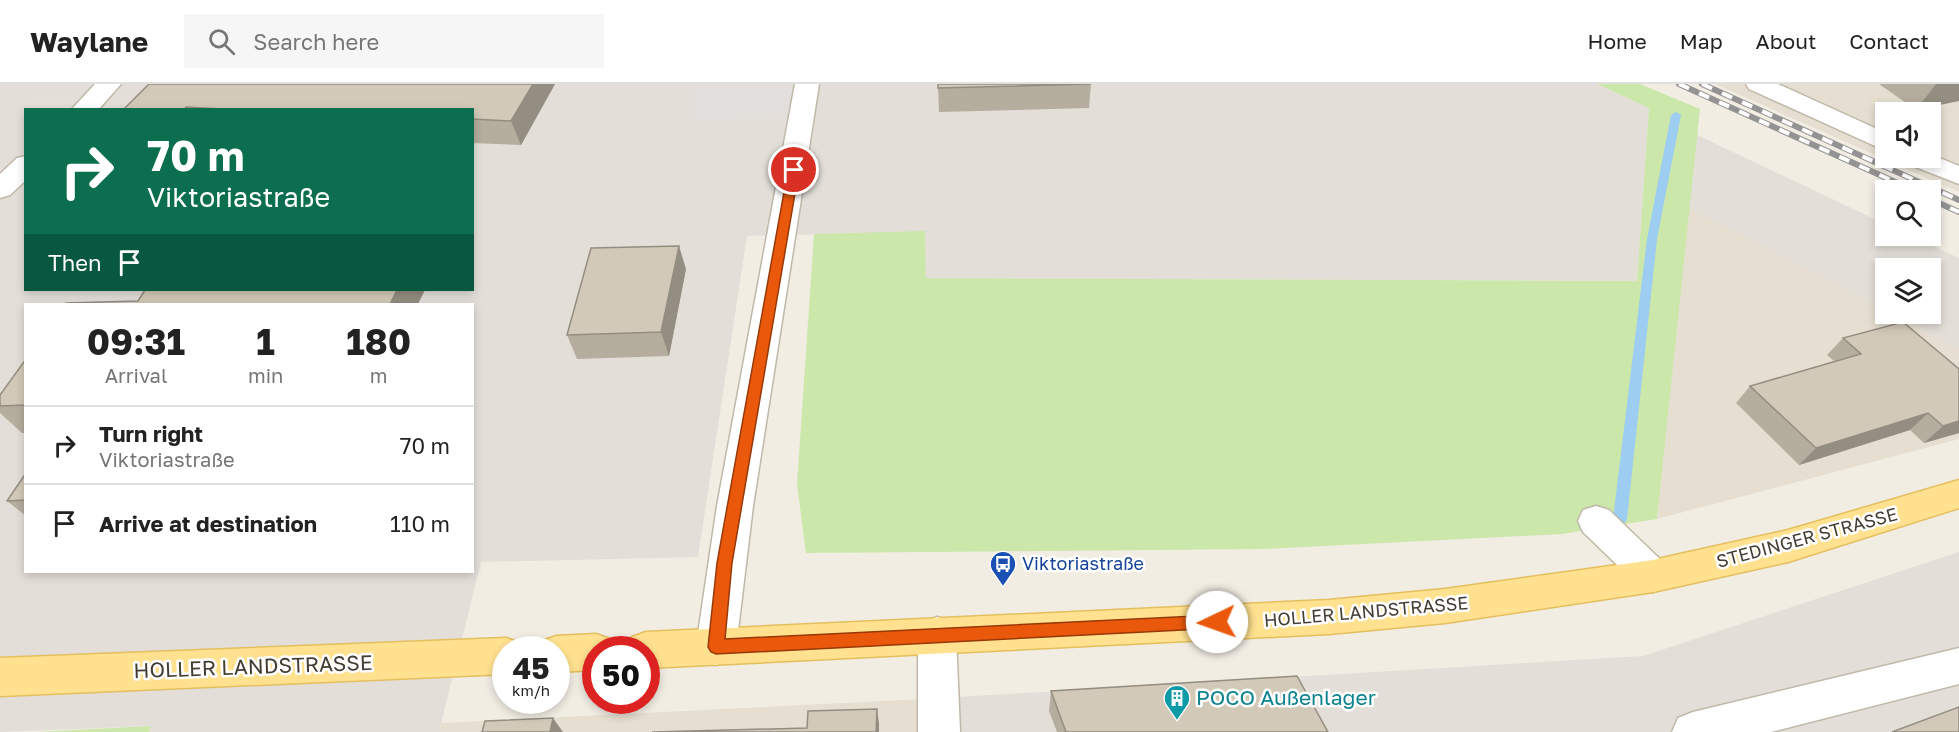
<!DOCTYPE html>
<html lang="en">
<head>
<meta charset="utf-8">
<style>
  body { margin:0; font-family:"Golos Text",sans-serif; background:#f6f6f6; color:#222; height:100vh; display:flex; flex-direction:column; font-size:22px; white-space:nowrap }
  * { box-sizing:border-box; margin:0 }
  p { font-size:20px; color:#767676 }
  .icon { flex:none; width:33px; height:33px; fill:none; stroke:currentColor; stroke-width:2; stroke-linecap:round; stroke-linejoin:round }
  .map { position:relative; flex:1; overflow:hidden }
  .panel { position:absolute; left:24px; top:219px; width:450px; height:270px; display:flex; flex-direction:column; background:#fff; border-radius:0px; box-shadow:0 3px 9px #0003 }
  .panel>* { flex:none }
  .banner { position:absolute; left:24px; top:24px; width:450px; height:183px; border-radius:0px; box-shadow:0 3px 9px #0003; background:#0b6e4f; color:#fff; overflow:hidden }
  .buttons { position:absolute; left:1875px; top:18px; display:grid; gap:12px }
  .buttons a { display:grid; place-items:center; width:66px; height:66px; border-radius:0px; background:#fff; box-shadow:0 3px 9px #0003; font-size:30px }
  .speed { position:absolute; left:492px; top:552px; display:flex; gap:12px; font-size:30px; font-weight:700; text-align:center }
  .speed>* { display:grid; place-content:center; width:78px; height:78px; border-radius:50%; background:#fff; box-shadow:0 3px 9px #0003; line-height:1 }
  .speed small { font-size:15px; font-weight:400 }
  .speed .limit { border:9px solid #d22; background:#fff; color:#111 }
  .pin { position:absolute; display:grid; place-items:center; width:51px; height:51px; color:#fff; margin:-26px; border:3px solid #fff; border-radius:50%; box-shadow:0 2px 6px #0007 }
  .me { position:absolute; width:66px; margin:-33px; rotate:267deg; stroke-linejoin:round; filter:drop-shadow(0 0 4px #0008) }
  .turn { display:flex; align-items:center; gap:21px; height:126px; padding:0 24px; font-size:27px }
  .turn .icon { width:78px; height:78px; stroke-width:2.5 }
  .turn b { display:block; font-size:42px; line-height:51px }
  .then { display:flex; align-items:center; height:57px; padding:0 24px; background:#0003; gap:12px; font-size:22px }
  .eta { display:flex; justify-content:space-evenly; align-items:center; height:102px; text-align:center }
  .eta b { font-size:36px; font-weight:700; line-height:42px }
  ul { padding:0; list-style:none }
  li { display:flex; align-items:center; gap:18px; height:78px; padding:0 24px; border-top:2px solid #e0e0e0 }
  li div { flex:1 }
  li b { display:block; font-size:22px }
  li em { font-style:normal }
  header { display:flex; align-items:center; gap:36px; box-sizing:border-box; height:84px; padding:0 30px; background:#fff; border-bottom:2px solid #e0e0e0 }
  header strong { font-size:28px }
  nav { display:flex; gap:33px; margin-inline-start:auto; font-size:21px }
  .search { width:420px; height:54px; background:#f6f6f6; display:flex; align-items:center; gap:15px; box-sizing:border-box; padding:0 21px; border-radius:0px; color:#767676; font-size:22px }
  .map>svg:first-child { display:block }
</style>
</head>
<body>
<header>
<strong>Waylane</strong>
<div class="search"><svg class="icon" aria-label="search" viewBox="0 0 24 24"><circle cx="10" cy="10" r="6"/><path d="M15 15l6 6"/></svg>Search here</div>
<nav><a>Home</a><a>Map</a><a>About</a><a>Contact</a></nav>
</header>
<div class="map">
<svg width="1959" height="648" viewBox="0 0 1959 648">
  <rect width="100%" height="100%" fill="#f2ede3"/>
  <g fill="#e6dfd1" fill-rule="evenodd">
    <path d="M 1715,0 L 1959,0 L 1959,108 ZM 1886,28 L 1930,28 L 1930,74 L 1886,74 Z"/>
    <path d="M 1688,123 L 1885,226 L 1886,230 L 1892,230 L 1959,265 L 1959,355 L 1657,435 Z"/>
    <path d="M 923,615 L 922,648 L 439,648 L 441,639 Z"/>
  </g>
  <g fill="#e3dfd8" fill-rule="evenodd">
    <path d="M 0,0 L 1597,0 L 1649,24 L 1637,197 L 926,194 L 924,148 L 747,152 L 698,473 L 481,478 L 439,648 L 149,648 L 151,642 L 0,648 ZM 26,26 L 472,26 L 472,206 L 26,206 ZM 26,220 L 472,220 L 472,488 L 26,488 Z"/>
    <path d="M 1697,51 L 1885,140 L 1886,152 L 1911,152 L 1959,174 L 1959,265 L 1892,230 L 1930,230 L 1930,184 L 1886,184 L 1885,226 L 1688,123 Z"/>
    <path d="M 1959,468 L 1959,648 L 922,648 L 923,615 L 1643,572 Z"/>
  </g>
  <g fill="#cbe7aa">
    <path d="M 1597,0 L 1640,0 L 1700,25 L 1657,435 L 1562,450 L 1263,465 L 806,469 L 797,400 L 814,150 L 925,147 L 926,194 L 1637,197 L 1649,24 Z"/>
    <path d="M 151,642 L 149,648 L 37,648 Z"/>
  </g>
  <path fill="#e2dfdc" d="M 694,0 L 799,0 L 791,33 L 694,37 Z"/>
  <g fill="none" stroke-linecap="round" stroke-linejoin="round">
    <path fill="#9dcdf1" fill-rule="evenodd" d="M 1676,28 L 1681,31 L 1657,155 L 1627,435 L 1625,439 L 1620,440 L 1615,439 L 1613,435 L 1647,155 L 1671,31 Z"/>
    <g stroke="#c0b8a8" stroke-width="3">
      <g id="minor">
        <path d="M 95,0 L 121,0 L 98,26 L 71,26 Z"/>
        <path d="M 795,0 L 819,0 L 753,422 L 736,563 L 730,576 L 716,581 L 702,576 L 696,563 L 717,422 Z"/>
        <path d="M 1746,0 L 1778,0 L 1886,49 L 1886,67 L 1749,5 Z"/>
        <path d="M 1930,70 L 1959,82 L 1959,100 L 1908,80 L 1904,74 L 1930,74 Z"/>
        <path d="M 26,72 L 26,96 L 10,111 L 0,114 L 0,90 L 17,74 Z"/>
        <path d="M 1596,422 L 1609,426 L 1666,481 L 1672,492 L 1666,503 L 1653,508 L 1640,503 L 1583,448 L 1578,437 L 1583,426 Z"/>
        <path d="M 937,533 L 951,539 L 956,551 L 960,648 L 918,648 L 918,551 L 923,539 Z"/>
        <path d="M 1959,564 L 1959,600 L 1771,648 L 1672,648 L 1678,634 L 1693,628 Z"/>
      </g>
    </g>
    <g stroke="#e5be5e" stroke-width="3">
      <g id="major">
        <path d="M 1959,396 L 1959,424 L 1788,478 L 1653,508 L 1445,539 L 1329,550 L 646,584 L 646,566 L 627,566 L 632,553 L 646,548 L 1329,516 L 1445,505 L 1653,476 L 1788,446 Z"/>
        <path d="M 596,550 L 610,555 L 615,566 L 596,566 L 596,586 L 556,588 L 556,566 L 538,566 L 542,557 L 556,552 Z"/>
        <path d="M 506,554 L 520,559 L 523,566 L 506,566 L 506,590 L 0,612 L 0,574 Z"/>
      </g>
    </g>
    <use href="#minor" fill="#fff" fill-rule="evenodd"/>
    <use href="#major" fill="#ffe18f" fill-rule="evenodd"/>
    <g stroke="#939393" stroke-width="6">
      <g id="rail">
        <path d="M 1679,0 L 1913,106"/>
        <path d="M 1702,0 L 1959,116"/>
        <path d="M 1930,115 L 1959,128"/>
      </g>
    </g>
    <use href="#rail" stroke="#fff" stroke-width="4" stroke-dasharray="11" stroke-linecap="butt"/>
  </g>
  <g fill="#b5ad9e">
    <path d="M 555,0 L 521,61 L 472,59 L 472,26 L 123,26 Z"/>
    <path d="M 938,0 L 1091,0 L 1089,24 L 939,28 Z"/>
    <path d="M 1879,0 L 1959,0 L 1916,26 Z"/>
    <path d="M 686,185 L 669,272 L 577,275 L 567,251 Z"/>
    <path d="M 1843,254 L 1959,285 L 1959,349 L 1924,359 L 1910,346 L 1799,381 L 1736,319 L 1750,302 L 1834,277 L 1827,271 Z"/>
    <path d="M 26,275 L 26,349 L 22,349 L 0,329 L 0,311 Z"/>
    <path d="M 26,389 L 26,432 L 7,417 Z"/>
    <path d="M 1051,607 L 1328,648 L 1057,648 L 1049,627 Z"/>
  </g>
  <g fill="#948d81">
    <path d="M 533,0 L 555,0 L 521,61 L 511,37 Z"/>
    <path d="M 1936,0 L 1959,0 L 1959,17 L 1916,26 Z"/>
    <path d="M 679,162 L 686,185 L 669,272 L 661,248 Z"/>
    <path d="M 397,206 L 425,206 L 418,220 L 390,220 Z"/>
    <path d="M 1928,329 L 1910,346 L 1799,381 L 1816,364 Z"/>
    <path d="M 1959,337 L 1959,349 L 1924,359 L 1943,342 Z"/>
    <path d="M 877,625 L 879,639 L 879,648 L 876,648 Z"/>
    <path d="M 553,634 L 563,648 L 550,648 Z"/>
  </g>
  <g fill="#d3c9b8" stroke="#948d81" stroke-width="1.5">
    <path d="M 149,0 L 533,0 L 511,37 L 472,35 L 472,26 L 240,26 L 186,23 L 184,26 L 123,26 Z"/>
    <path d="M 938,0 L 1091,0 L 938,4 Z"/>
    <path d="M 679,162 L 661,248 L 567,251 L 591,164 Z"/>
    <path d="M 145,206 L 397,206 L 390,220 L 65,220 L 66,219 L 138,217 Z"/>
    <path d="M 1903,238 L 1959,285 L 1959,337 L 1943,342 L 1928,329 L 1816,364 L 1750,302 L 1861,270 L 1843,254 Z"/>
    <path d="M 26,275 L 26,321 L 0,322 L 0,311 Z"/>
    <path d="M 26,389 L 26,416 L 7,417 Z"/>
    <path d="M 1297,592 L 1328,648 L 1066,648 L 1051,607 Z"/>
    <path d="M 1959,623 L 1959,648 L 1892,648 Z"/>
    <path d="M 877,625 L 876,648 L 652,648 L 807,644 L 808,627 Z"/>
    <path d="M 553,634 L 550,648 L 482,648 L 485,637 Z"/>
  </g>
  <path fill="#ea580c" stroke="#983908" stroke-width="1.5" d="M 794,83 L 799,86 L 732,479 L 725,555 L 1217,531 L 1222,533 L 1225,538 L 1222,544 L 716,570 L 711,568 L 708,563 L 717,479 L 788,86 Z"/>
  <defs>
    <g id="bus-pin" transform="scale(1.35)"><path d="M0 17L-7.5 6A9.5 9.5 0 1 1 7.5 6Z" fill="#1a4fb4" stroke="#fff"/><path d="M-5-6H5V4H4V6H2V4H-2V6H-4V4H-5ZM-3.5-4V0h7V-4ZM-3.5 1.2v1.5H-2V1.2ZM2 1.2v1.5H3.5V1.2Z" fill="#fff"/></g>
    <g id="building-pin" transform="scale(1.35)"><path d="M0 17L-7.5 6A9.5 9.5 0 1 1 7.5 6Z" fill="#0f9aa8" stroke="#fff"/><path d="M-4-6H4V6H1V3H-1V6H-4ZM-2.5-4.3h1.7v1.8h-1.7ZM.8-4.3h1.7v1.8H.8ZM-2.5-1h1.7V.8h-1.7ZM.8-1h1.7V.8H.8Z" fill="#fff"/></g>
  </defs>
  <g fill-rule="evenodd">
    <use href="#bus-pin" x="1003" y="480"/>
    <use href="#building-pin" x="1177" y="614"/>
  </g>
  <g text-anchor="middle" stroke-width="5" stroke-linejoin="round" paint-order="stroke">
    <g font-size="18" fill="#433d33" stroke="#fff">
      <text transform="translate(1807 454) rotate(-15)" y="6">STEDINGER STRASSE</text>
      <text transform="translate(1366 528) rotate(-5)" y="6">HOLLER LANDSTRASSE</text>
    </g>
    <g font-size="18" fill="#164399" stroke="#fff" text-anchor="start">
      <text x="1022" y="486">Viktoriastraße</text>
    </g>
    <g font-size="21" fill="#433d33" stroke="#fff">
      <text transform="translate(253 583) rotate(-2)" y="7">HOLLER LANDSTRASSE</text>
    </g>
    <g font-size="21" fill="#0d838f" stroke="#fff" text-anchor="start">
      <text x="1196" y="621">POCO Außenlager</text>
    </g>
  </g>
</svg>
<div class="buttons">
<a><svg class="icon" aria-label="sound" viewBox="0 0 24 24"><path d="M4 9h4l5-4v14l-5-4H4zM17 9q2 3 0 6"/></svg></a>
<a><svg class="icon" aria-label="search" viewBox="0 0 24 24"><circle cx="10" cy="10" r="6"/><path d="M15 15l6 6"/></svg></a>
<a><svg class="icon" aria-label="layers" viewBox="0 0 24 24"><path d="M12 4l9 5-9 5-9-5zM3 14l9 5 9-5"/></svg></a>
</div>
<div class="speed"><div>45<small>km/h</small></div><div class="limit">50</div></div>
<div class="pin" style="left:794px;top:86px;background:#d93025"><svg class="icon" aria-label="arrive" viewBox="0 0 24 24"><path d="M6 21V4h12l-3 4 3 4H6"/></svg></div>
<svg class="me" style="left:1217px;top:538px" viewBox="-20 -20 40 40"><circle r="19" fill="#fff"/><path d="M0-13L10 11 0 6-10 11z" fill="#ea580c"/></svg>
<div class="banner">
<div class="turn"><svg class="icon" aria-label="right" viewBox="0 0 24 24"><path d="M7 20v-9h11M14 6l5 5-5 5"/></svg><div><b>70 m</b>Viktoriastraße</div></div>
<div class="then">Then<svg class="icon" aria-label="arrive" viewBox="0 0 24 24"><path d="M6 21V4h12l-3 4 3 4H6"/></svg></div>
</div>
<section class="panel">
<div class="eta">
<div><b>09:31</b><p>Arrival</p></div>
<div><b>1</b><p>min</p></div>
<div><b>180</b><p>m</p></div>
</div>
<ul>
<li><svg class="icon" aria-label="right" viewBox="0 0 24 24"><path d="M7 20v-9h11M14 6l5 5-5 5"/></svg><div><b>Turn right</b><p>Viktoriastraße</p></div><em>70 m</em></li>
<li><svg class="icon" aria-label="arrive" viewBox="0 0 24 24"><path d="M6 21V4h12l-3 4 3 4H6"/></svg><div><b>Arrive at destination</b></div><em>110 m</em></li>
</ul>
</section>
</div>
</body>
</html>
